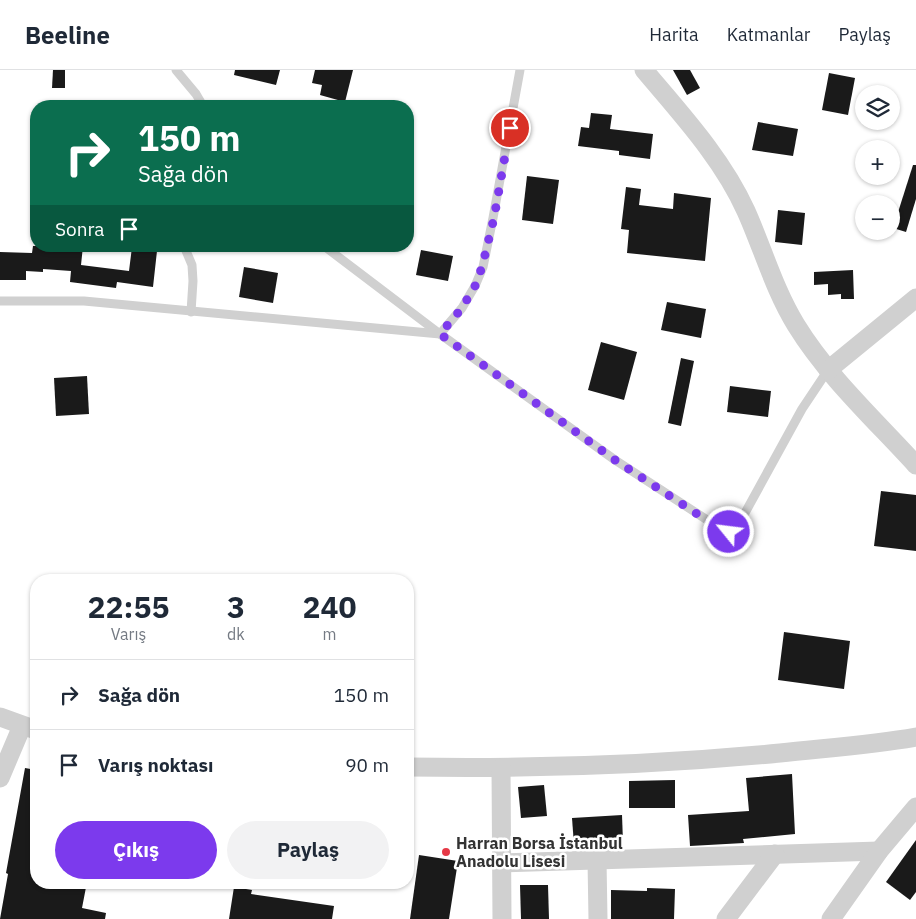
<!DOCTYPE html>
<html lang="tr">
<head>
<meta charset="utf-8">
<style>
  body { margin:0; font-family:"IBM Plex Sans",sans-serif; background:#f2f2f3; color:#1f2937; height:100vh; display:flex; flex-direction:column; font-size:19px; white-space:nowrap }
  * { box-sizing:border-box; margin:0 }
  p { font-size:16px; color:#747a83 }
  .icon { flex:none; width:28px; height:28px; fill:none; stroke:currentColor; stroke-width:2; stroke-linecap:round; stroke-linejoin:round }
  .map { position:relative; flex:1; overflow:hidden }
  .sheet { position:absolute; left:30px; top:504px; width:384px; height:315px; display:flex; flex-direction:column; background:#fff; border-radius:20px; box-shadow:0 1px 4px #0004 }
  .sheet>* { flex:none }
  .guide { position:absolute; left:30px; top:30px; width:384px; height:152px; border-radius:20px; box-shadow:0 1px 4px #0004; background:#0b6e4f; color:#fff; overflow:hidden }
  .tools { position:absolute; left:855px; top:15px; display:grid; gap:10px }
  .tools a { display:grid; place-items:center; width:45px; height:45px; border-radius:50%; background:#fff; box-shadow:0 1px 4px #0004; font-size:25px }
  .pin { position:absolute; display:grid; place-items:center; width:42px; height:42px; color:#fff; margin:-21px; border:2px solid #fff; border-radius:50%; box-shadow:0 1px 5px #0007 }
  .me { position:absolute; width:55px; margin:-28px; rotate:299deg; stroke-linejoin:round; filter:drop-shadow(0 0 4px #0008) }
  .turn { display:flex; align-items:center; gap:18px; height:105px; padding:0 25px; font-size:22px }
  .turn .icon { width:65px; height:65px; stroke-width:2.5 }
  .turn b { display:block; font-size:35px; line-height:42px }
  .then { display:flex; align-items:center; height:48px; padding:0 25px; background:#0003; gap:10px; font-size:19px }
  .eta { display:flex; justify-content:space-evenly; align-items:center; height:85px; text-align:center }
  .eta b { font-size:30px; font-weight:700; line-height:35px }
  .action { display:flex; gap:10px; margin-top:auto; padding:10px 25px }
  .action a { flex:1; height:58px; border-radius:30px; background:#7c3aed; color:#fff; font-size:20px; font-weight:700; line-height:58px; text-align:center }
  .action a+a { background:#f2f2f3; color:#1f2937 }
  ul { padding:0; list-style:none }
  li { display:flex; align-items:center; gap:15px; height:70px; padding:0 25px; border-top:1px solid #e0e1e3 }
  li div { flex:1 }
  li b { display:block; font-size:19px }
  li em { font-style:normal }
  header { display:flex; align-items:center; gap:30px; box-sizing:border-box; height:70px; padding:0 25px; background:#fff; border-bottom:1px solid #e0e1e3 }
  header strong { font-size:24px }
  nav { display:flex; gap:28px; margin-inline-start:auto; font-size:18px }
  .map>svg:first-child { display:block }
</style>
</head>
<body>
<header>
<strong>Beeline</strong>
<nav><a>Harita</a><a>Katmanlar</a><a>Paylaş</a></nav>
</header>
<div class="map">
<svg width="916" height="849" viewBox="0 0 916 849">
  <rect width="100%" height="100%" fill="#fff"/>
  <g fill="#1a1a1a">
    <path d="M 53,0 L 65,0 L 65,18 L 52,18 Z"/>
    <path d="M 235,0 L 280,0 L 276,15 L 234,5 Z"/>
    <path d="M 315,0 L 353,0 L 345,32 L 320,25 L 322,15 L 312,13 Z"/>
    <path d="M 673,0 L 690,0 L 700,18 L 687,25 Z"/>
    <path d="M 829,3 L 855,8 L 848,45 L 822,40 Z"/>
    <path d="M 591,43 L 612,45 L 610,59 L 653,64 L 650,89 L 619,85 L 619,81 L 578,76 L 581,57 L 589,58 Z"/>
    <path d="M 758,52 L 798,59 L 793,86 L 752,80 Z"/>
    <path d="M 913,95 L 916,95 L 916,129 L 906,162 L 893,158 Z"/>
    <path d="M 527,106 L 559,110 L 553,154 L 522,150 Z"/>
    <path d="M 626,117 L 641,119 L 639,135 L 673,139 L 674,123 L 711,128 L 705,191 L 627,183 L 629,160 L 621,159 Z"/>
    <path d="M 778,140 L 805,143 L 802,175 L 775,172 Z"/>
    <path d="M 33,176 L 83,176 L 81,195 L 129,201 L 132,177 L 157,181 L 153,217 L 117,212 L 116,218 L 70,212 L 71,201 L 43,199 L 43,202 L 26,201 L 26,210 L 0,210 L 0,182 L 32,183 Z"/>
    <path d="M 421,180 L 453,186 L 448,211 L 416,205 Z"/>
    <path d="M 244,197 L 278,203 L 273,233 L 239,227 Z"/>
    <path d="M 853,200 L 854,229 L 841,229 L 841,224 L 828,225 L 828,214 L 814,215 L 814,202 Z"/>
    <path d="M 667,232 L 706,239 L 701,268 L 661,260 Z"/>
    <path d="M 601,272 L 637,282 L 624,330 L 588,320 Z"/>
    <path d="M 681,288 L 694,291 L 681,356 L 668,353 Z"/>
    <path d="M 87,306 L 89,344 L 56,346 L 54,308 Z"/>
    <path d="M 730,316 L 771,321 L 768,347 L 727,342 Z"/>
    <path d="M 881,421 L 916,425 L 916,481 L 874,476 Z"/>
    <path d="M 784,562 L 850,571 L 844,619 L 778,610 Z"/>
    <path d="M 25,698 L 36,700 L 36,812 L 87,812 L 82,838 L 106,843 L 105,849 L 0,849 L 8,804 L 6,803 Z"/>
    <path d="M 792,704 L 795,764 L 743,769 L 744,773 L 690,776 L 688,745 L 749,741 L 746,708 Z"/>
    <path d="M 675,710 L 675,738 L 629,738 L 629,711 Z"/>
    <path d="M 544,715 L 547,746 L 521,748 L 518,717 Z"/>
    <path d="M 622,745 L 623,772 L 574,775 L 572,748 Z"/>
    <path d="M 916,770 L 916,822 L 910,830 L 886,812 Z"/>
    <path d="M 419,785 L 458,791 L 449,849 L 410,849 Z"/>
    <path d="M 520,815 L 548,815 L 549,849 L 521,849 Z"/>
    <path d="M 234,817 L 252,820 L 251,824 L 334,836 L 332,849 L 229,849 Z"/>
    <path d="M 647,818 L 675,819 L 674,849 L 611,849 L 611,820 L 647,821 Z"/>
  </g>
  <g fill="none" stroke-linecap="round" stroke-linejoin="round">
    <g stroke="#d0d0d0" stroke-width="9">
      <path d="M 176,0 L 196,24 L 203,36"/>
      <path d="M 184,176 L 192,195 L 193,211 L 191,242"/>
      <path d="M 324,176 L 440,264 L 615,390 L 721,459 L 734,463 L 802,339 L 828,300"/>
      <path d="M 0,231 L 84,231 L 440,264 L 462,238 L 475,216 L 483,197 L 493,148 L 520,0"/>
    </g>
    <g stroke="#d0d0d0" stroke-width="19">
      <path d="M 644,0 C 681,44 722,88 746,141 C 763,179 774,219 796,255 C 828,307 875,350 916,395"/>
      <path d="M 828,300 L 916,228"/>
      <path d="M 0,647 L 36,660"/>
      <path d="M 408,697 C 532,699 656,695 780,683 C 825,678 871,675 916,667"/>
      <path d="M 501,698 L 502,849"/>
      <path d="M 0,708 L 22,656"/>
      <path d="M 597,790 L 598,849"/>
      <path d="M 502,793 L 879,781"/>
      <path d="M 726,849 L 775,784"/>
      <path d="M 831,849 L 879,781 L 916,737"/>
    </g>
  </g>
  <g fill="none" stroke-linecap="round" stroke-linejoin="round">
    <path stroke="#7c3aed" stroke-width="9" stroke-dasharray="0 16.2" d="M 510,58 L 494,148 L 482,197 L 475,216 L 462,238 L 440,264 L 615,390 L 720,459 L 729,462"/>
  </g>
  <circle fill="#e63946" stroke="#fff" stroke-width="2" cx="446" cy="782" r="5"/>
  <g text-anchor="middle" stroke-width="5" stroke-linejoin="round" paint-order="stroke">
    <g font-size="16" font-weight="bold" fill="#333" stroke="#fff" text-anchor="start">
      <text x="456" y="779">Harran Borsa İstanbul<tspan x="456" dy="18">Anadolu Lisesi</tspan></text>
    </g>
  </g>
</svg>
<div class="tools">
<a><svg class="icon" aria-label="layers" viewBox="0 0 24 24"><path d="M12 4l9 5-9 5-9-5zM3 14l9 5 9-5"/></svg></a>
<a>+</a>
<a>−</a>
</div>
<div class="pin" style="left:510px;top:58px;background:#d93025"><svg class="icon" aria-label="arrive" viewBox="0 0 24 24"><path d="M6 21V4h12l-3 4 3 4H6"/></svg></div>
<svg class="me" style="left:729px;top:462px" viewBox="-20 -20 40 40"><circle r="17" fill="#7c3aed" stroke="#fff" stroke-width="3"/><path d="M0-11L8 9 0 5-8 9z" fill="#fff"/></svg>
<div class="guide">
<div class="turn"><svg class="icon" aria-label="right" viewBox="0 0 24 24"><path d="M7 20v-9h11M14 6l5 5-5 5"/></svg><div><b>150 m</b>Sağa dön</div></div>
<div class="then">Sonra<svg class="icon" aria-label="arrive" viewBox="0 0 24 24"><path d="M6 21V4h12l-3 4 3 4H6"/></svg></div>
</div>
<section class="sheet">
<div class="eta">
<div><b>22:55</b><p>Varış</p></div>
<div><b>3</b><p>dk</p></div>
<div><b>240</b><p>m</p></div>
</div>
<ul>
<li><svg class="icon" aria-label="right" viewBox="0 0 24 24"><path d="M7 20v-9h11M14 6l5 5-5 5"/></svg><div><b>Sağa dön</b></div><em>150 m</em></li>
<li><svg class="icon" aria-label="arrive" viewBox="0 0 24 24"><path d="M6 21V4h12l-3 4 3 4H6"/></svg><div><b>Varış noktası</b></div><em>90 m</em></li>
</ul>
<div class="action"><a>Çıkış</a><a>Paylaş</a></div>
</section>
</div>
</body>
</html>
